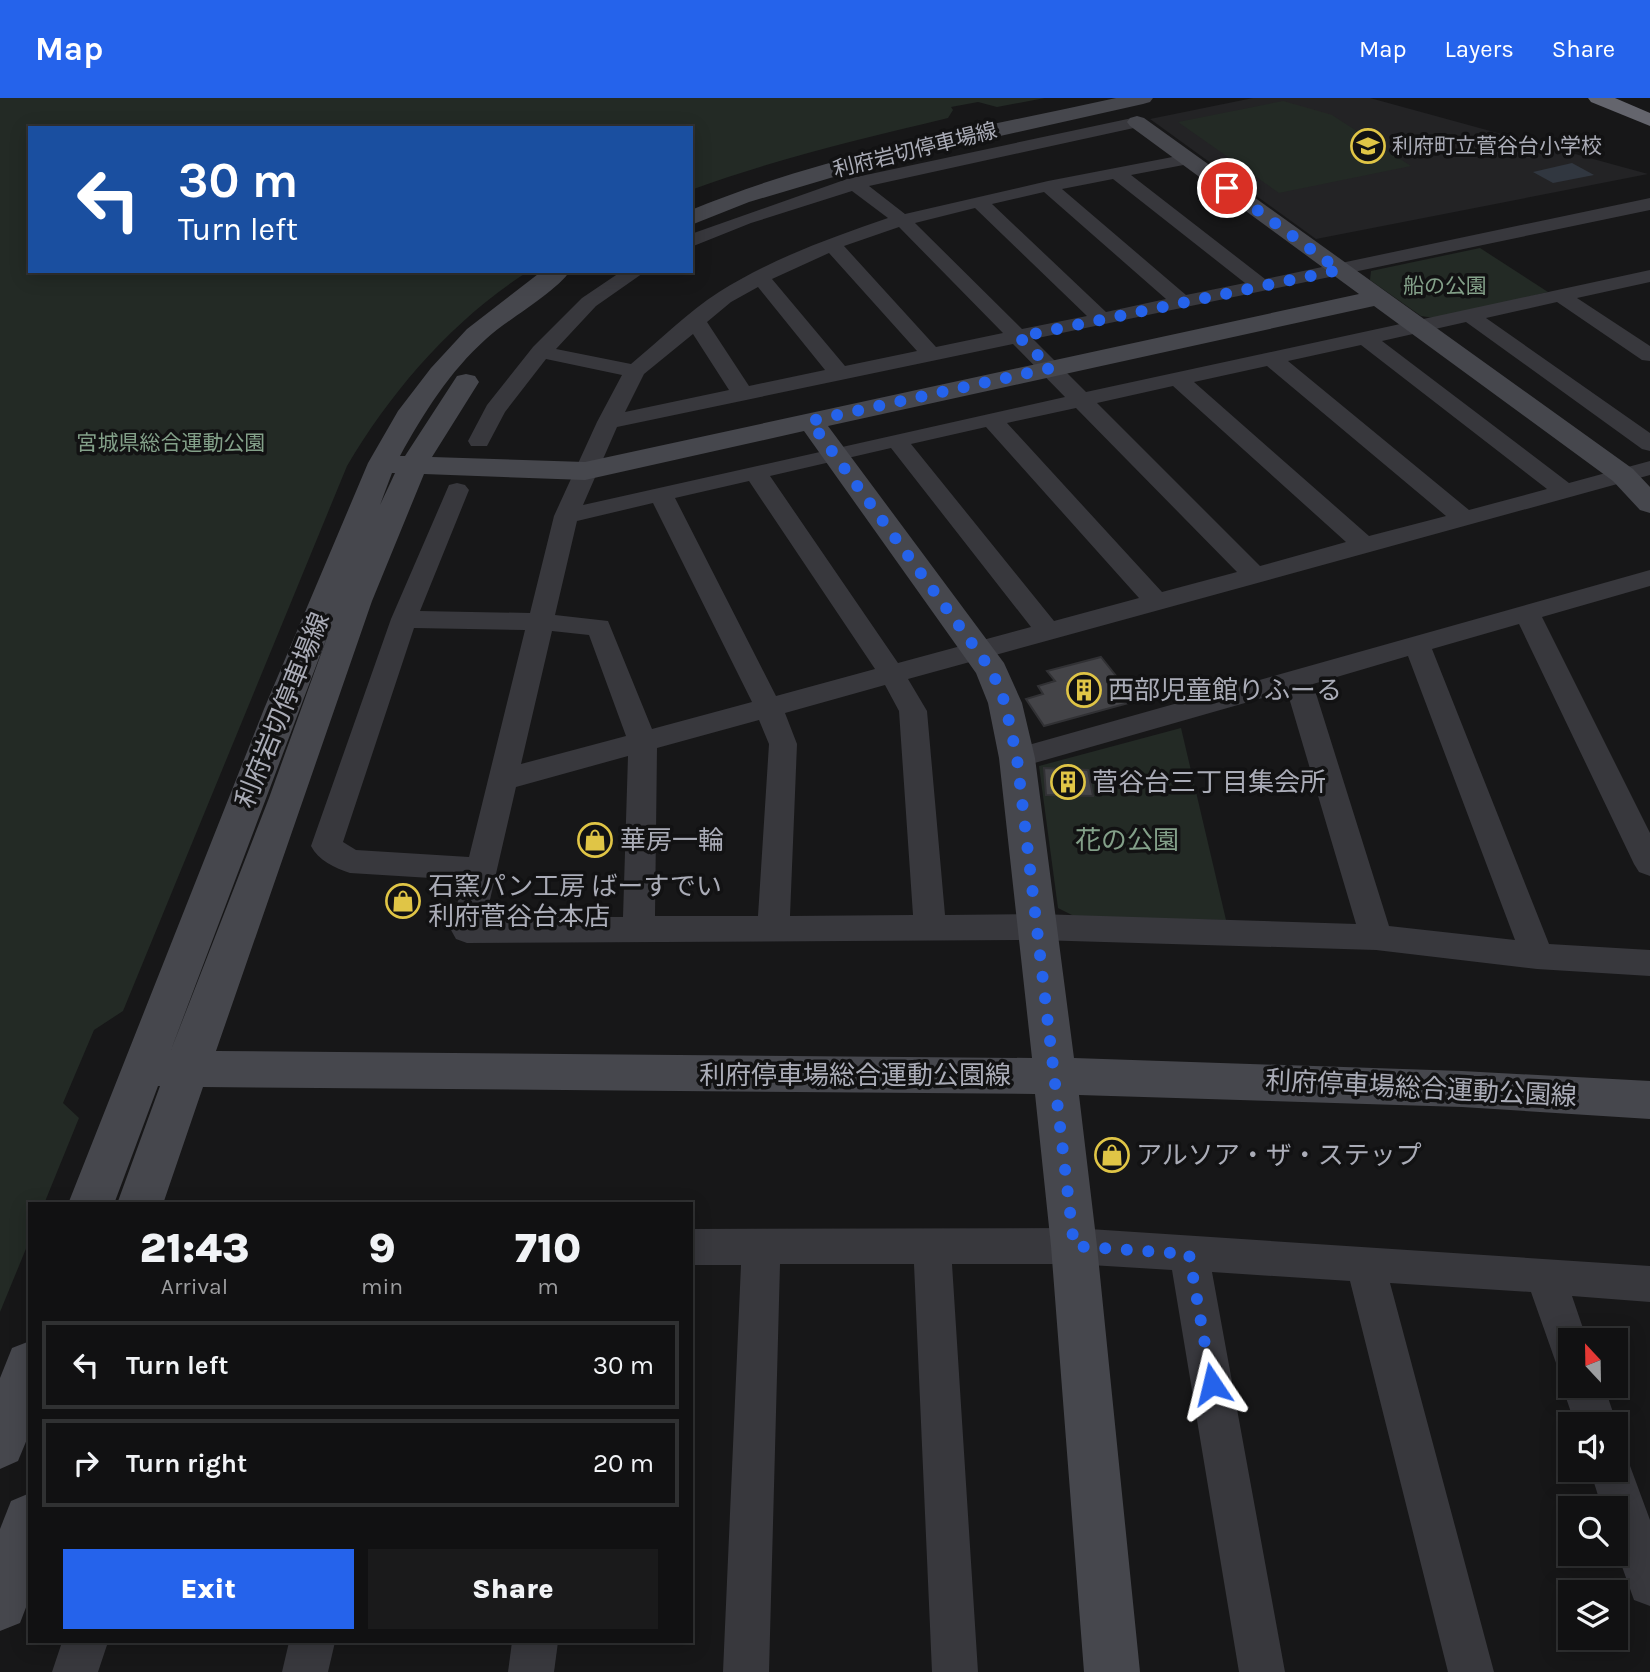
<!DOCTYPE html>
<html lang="en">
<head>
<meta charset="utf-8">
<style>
  body { margin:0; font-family:Karla,"Noto Sans JP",sans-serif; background:#1a1a1b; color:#f1f3f6; height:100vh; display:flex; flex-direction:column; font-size:26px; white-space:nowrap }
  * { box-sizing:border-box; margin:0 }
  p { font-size:23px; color:#9c9d9f }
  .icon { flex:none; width:38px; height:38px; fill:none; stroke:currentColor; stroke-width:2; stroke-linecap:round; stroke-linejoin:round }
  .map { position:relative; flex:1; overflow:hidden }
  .drawer { position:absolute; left:28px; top:1104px; width:665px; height:441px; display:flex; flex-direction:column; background:#111112; border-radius:0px; box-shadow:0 4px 18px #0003,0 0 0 2px #303132 }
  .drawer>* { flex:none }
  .banner { position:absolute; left:28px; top:28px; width:665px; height:147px; border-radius:0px; box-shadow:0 4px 18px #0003,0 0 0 2px #303132; background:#1a4fa0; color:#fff; overflow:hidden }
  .needle { width:46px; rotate:338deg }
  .controls { position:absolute; left:1558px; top:1230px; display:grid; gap:14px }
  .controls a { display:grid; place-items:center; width:70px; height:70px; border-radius:0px; background:#111112; box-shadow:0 4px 18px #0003,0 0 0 2px #303132; font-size:35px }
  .pin { position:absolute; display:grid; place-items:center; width:60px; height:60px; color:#fff; margin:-30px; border:4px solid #fff; border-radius:50%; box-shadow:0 2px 7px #0007 }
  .me { position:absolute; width:77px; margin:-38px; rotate:350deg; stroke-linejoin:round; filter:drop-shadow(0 0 5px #0008) }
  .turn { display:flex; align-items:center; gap:24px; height:147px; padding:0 35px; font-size:32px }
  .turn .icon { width:91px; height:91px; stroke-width:2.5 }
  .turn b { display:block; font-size:49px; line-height:60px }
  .eta { display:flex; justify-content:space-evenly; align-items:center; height:119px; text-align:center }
  .eta b { font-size:42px; font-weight:800; line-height:49px }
  .action { display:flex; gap:14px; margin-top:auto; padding:14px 35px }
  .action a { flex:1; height:80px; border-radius:0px; background:#2563eb; color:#fff; font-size:28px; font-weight:800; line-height:80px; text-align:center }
  .action a+a { background:#1a1a1b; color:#f1f3f6 }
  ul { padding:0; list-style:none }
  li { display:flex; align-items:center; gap:21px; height:88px; margin:0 14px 10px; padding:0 21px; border:4px solid #303132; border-radius:0px }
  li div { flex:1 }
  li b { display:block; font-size:26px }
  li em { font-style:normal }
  header { display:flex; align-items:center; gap:42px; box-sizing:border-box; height:98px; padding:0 35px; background:#2563eb; color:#fff }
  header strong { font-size:33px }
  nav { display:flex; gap:38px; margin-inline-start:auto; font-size:24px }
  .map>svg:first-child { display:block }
</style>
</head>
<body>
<header>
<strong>Map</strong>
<nav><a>Map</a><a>Layers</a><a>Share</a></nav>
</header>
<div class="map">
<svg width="1650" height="1574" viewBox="0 0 1650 1574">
  <rect width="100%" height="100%" fill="#171718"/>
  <path fill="#232325" d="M 1253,0 L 1370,0 L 1648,76 L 1316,141 L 1150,21 Z"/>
  <g fill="#232a25">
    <path d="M 0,0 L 1045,0 L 997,9 L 978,4 L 951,9 L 953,12 L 948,20 C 861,41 775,61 691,92 L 691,30 L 30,30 L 30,173 L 529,173 C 454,220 391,293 347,368 L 123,913 L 94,932 L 63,1005 L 79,1020 L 44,1106 L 30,1106 L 30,1141 L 0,1214 Z"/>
    <path d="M 1283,3 L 1332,17 L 1411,68 L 1279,95 L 1178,24 Z"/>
    <path d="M 1480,150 L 1548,194 L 1440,221 L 1421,218 L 1370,182 L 1371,173 Z"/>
    <path d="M 1181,630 L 1226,822 L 1076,819 L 1058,810 L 1039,668 Z"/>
  </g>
  <path fill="#313740" d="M 1572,65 L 1594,77 L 1553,85 L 1533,74 Z"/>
  <g fill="#444448" stroke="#313134" stroke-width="2">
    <path d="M 1101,559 L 1136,603 L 1044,628 L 1026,601 L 1043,596 L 1038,588 L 1055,583 L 1047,573 Z"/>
    <path d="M 1044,670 L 1088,672 L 1093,698 L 1046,697 Z"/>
  </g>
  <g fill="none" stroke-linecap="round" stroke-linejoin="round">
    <g fill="#38383d" fill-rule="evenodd">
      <path d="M 1137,19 L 1145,24 L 1143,28 L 869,88 L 905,116 L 1048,83 L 1188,56 L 1197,61 L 1194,65 L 1131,77 L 1265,181 L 1650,100 L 1650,112 L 1033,241 L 1086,294 L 1650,172 L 1650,184 L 1577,200 L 1650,248 L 1650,263 L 1642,262 L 1557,204 L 1486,220 L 1650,335 L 1650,353 L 1642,351 L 1466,224 L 1382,243 L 1569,385 L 1650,363 L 1650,377 L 908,581 L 927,613 L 945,817 L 1037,816 L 1356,826 L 1287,593 L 1017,670 L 1007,667 L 1002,660 L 1007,653 L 1650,472 L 1650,488 L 1542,519 L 1650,735 L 1650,778 L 1639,774 L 1634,766 L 1519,526 L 1432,551 L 1549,846 L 1650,852 L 1650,878 L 1537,871 L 1376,852 L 1037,842 L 467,845 L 456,841 L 451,832 L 463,782 L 350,775 C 335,770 318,762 311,748 L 391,521 L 449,387 L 457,385 L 465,387 L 469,392 L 420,513 L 530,515 L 554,418 L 597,324 L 622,277 L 546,261 L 505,314 L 487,348 L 471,348 L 468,343 L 487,307 L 533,249 L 582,200 L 622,173 L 646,173 L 596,208 L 556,251 L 631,266 C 660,242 688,214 719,194 C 771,161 830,140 888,120 L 852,93 L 751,125 L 691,149 L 691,136 L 847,81 ZM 1113,81 L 1245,185 L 1186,197 L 1062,91 ZM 1044,94 L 1166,201 L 1106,214 L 992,106 ZM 975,110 L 1087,218 L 1022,231 L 915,125 ZM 899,129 L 1003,235 L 936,249 L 844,148 ZM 829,155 L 917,253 L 845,268 L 772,181 ZM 758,189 L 825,272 L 749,288 L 707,224 L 731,204 ZM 693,236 L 729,292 L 625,314 L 644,276 ZM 1013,246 L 1065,299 L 583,407 L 617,329 ZM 1361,247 L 1547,391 L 1469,412 L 1288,263 ZM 1267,268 L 1446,418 L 1369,438 L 1194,284 ZM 1173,288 L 1346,444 L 1260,468 L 1097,305 ZM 1076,310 L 1237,474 L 1162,494 L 1007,325 ZM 986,329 L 1139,500 L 1054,523 L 911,346 ZM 891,350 L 1031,529 L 898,565 L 770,378 ZM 749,383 L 875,571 L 776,598 L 675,400 ZM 653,405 L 752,604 L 652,631 L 608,523 L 555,517 L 577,423 ZM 414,530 L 525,532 L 469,759 L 356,752 L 343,744 ZM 552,533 L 589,537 L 626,638 L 521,666 ZM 1408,558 L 1515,842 L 1389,828 L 1313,586 ZM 885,587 L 899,613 L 913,817 L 790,818 L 797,646 L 785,615 ZM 759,622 L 769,646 L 758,818 L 655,818 L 657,650 ZM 628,658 L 623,819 L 486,819 L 516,689 Z"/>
      <path d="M 1074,1130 L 1650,1168 L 1650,1204 L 1572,1198 L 1587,1242 L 1570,1242 L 1570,1270 L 1556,1265 L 1531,1194 L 1390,1185 L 1494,1574 L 1448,1574 L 1350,1183 L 1212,1174 L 1285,1574 L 1239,1574 L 1172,1172 L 1074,1166 L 952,1166 L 978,1574 L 932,1574 L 914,1166 L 780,1166 L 769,1574 L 723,1574 L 741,1167 L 691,1167 L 691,1131 Z"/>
      <path d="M 1570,1273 L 1570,1288 L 1604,1288 L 1617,1326 L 1615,1330 L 1615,1326 L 1575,1326 L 1562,1288 Z"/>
      <path d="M 1615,1352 L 1626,1357 L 1650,1422 L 1650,1508 L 1634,1502 L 1615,1449 L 1615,1410 L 1602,1410 L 1590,1372 L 1615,1372 Z"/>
      <path d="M 62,1544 L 108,1544 L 98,1574 L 52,1574 Z"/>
      <path d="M 289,1544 L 335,1544 L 328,1574 L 282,1574 Z"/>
      <path d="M 512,1544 L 558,1544 L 554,1574 L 508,1574 Z"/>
    </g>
    <g fill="#46474d" fill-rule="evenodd">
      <path d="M 1116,0 L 1153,0 L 1150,4 L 1143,6 L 884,64 L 749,104 L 691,127 L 691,112 C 826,56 974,31 1116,0 Z"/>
      <path d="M 1137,18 L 1144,20 L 1633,371 L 1650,389 L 1650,415 L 1640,412 L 1613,383 L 1374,208 L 828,328 L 1004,565 L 1022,605 L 1035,660 L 1074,960 L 1462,973 L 1650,983 L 1650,1021 L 1462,1009 L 1079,997 L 1097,1148 L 1140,1574 L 1084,1574 L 1051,1148 L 1035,996 L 203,989 L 163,1106 L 117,1106 L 160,988 L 158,988 L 114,1106 L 68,1106 L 264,611 L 368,365 L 398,313 L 431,270 L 467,231 L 542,173 L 570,173 C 555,195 508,221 486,241 C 450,273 423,316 400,358 L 405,358 L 457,278 L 466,276 L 475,278 L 479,284 L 432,359 L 585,364 L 1359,196 L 1130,28 L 1127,24 L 1130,20 ZM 804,333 L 976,575 L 988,605 L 999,660 L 1032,960 L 216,953 L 372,503 L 424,376 L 585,382 ZM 392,375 L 395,375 L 380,407 ZM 330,531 L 269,700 L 171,952 Z"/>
      <path d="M 30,1243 L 30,1334 L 18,1363 L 0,1371 L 0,1280 L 12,1250 Z"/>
      <path d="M 30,1395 L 30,1499 L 20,1525 L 0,1533 L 0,1431 L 11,1403 Z"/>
    </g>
    <path fill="#64656d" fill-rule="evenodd" d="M 1588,0 L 1615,0 L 1650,15 L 1650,28 L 1591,4 Z"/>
  </g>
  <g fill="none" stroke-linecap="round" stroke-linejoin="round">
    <path stroke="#2563eb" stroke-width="12" stroke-dasharray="0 21.6" d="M 1212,1286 L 1189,1156 L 1074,1148 L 1017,660 L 1005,605 L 992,573 L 810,323 L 1051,270 L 1019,239 L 1339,172 L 1227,90"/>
  </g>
  <defs>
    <g id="school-ring" transform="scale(1.75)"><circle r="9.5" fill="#121213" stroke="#e0c546" stroke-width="1.5"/><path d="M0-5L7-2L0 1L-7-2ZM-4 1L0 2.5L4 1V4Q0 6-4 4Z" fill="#e0c546"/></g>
    <g id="building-ring" transform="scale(1.75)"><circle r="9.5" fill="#121213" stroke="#e0c546" stroke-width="1.5"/><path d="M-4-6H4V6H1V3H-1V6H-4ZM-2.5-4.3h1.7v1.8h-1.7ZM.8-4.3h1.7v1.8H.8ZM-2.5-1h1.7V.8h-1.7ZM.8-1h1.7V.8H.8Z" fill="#e0c546"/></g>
    <g id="shop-ring" transform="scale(1.75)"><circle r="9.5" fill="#121213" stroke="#e0c546" stroke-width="1.5"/><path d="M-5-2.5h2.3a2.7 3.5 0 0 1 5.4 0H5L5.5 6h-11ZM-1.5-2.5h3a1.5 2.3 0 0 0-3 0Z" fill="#e0c546"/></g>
  </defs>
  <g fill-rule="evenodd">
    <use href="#school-ring" x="1368" y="48"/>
    <use href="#building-ring" x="1084" y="592"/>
    <use href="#building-ring" x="1068" y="684"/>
    <use href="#shop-ring" x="595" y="742"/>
    <use href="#shop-ring" x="403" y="803"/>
    <use href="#shop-ring" x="1112" y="1057"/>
  </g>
  <g text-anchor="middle" stroke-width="7" stroke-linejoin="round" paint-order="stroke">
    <g font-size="21" fill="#aaacb7" stroke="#121213" text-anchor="start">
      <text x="1392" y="55">利府町立菅谷台小学校</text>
    </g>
    <g font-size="21" fill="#aaacb7" stroke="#121213">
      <text transform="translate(915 52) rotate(-14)" y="7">利府岩切停車場線</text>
    </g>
    <g font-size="21" fill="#83a089" stroke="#121213">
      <text x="1445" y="195">船の公園</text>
      <text x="171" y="352">宮城県総合運動公園</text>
    </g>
    <g font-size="26" fill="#aaacb7" stroke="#121213" text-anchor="start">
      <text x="1108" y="601">西部児童館りふーる</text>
      <text x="1092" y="693">菅谷台三丁目集会所</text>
      <text x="620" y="751">華房一輪</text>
      <text x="428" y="797">石窯パン工房 ばーすでい<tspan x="428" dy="30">利府菅谷台本店</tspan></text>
      <text x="1136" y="1066">アルソア・ザ・ステップ</text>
    </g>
    <g font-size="26" fill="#aaacb7" stroke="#121213">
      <text transform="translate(282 612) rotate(-68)" y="9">利府岩切停車場線</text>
      <text x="855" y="986">利府停車場総合運動公園線</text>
      <text transform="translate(1421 990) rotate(3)" y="9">利府停車場総合運動公園線</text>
    </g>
    <g font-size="26" fill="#83a089" stroke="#121213">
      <text x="1127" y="751">花の公園</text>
    </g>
  </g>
</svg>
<div class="controls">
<a><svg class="needle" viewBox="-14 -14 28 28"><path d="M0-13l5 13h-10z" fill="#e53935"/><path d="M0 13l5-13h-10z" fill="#9c9d9f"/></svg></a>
<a><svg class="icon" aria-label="sound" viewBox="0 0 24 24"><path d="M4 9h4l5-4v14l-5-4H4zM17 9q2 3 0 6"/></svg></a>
<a><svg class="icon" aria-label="search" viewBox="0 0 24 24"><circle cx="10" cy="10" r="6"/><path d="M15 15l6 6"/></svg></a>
<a><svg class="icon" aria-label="layers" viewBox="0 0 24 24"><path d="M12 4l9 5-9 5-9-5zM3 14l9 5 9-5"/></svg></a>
</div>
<div class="pin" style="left:1227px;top:90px;background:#d93025"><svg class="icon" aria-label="arrive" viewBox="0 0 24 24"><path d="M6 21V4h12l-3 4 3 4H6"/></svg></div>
<svg class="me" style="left:1212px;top:1286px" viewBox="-20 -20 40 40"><path d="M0-17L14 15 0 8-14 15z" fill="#2563eb" stroke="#fff" stroke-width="4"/></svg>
<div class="banner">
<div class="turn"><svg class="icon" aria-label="left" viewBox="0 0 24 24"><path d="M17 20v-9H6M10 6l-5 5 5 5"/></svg><div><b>30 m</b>Turn left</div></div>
</div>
<section class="drawer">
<div class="eta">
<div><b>21:43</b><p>Arrival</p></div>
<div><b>9</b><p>min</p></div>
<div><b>710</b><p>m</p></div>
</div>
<ul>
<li><svg class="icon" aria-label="left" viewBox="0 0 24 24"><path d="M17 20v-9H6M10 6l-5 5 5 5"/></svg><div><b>Turn left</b></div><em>30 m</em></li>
<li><svg class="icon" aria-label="right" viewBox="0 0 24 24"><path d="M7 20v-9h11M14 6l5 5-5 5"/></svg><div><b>Turn right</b></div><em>20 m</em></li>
</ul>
<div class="action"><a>Exit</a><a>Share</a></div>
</section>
</div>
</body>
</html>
